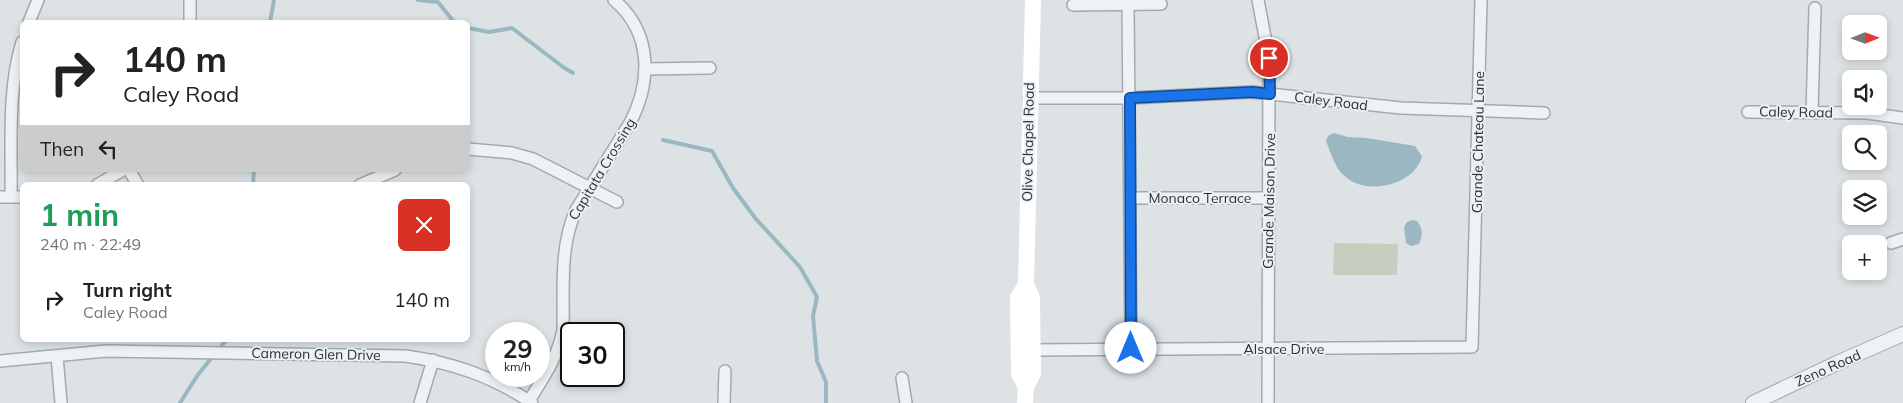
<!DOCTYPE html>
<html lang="en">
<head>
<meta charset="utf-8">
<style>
  body { margin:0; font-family:Mulish,sans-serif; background:#f6f6f6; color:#222; height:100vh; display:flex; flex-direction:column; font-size:19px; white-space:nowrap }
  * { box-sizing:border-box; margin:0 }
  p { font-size:16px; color:#767676 }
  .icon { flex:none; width:28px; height:28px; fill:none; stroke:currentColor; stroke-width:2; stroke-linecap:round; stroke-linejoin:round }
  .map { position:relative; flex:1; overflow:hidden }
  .drawer { position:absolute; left:20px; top:182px; width:450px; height:160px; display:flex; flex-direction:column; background:#fff; border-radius:8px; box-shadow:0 2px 8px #0003 }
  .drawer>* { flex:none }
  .hud { position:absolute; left:20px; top:20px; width:450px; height:152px; border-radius:8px; box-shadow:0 2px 8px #0003; background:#fff; color:#222; overflow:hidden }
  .needle { width:32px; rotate:89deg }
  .tools { position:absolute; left:1842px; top:15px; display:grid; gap:10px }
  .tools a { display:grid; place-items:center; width:45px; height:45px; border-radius:8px; background:#fff; box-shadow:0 2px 8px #0003; font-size:25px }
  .speed { position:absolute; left:485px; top:322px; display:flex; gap:10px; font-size:25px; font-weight:700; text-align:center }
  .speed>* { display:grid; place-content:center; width:65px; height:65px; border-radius:50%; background:#fff; box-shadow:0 2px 8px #0003; line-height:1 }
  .speed small { font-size:12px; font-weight:400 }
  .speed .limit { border:2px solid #111; border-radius:8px; background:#fff; color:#111 }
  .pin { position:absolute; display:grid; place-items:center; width:42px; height:42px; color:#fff; margin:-21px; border:2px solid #fff; border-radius:50%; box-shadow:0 1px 5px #0007 }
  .me { position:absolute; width:55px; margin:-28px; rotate:0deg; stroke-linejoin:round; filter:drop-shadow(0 0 4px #0008) }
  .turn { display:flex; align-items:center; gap:18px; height:105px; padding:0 20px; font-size:22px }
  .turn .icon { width:65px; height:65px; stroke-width:2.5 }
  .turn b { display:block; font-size:35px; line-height:42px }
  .then { display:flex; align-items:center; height:48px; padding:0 20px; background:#0003; gap:10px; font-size:19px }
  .round { display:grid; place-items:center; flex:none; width:52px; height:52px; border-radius:8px; background:#f6f6f6 }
  .summary { display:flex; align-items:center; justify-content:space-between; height:85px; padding:0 20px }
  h1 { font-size:30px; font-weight:700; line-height:38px; color:#1e9e55 }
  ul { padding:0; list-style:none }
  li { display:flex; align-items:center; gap:15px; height:65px; padding:0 20px }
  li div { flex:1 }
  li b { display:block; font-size:19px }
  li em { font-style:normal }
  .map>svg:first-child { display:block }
</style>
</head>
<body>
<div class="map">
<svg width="1903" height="403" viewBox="0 0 1903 403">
  <rect width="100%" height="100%" fill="#dde2e5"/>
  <path fill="#c7cebf" d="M 1334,243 L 1398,244 L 1397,275 L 1333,275 Z"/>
  <g fill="#9bb8c2">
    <path d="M 1334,133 L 1348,137 L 1367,138 L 1415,146 L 1422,156 C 1416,184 1369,196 1347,178 C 1335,170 1331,153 1326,141 L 1328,136 Z"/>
    <path d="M 1412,220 L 1417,221 C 1423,228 1423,236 1419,244 L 1411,246 L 1406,243 L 1404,227 L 1407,222 Z"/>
  </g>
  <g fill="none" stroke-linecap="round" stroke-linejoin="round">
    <g stroke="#9bb8c2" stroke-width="4">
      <path d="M 418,0 L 438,2 L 454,22"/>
      <path d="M 270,22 L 274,0"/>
      <path d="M 468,28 L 489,32 L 512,28 L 563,67 L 573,73"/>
      <path d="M 663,140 L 712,151 L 733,188 L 756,219 L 800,267 L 817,297 L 813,316 L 817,361 L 826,382 L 826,403"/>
      <path d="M 253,185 L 254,170"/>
      <path d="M 218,351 L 226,340"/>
      <path d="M 180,403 L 197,376 L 213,356"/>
    </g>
    <g stroke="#a3aaae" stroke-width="14">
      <g id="minor">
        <path d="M 190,0 L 190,22"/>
        <path d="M 1258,0 L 1269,58 L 1268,403"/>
        <path d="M 1073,5 L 1161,4"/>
        <path d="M 1128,5 L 1131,348"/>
        <path d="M 29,22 L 38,0"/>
        <path d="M 645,69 L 710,68"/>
        <path d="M 1029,98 L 1130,98 L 1252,92 L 1401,108 L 1544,113"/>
        <path d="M 1748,112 L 1867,113 L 1903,118"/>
        <path d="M 1812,112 L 1815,8"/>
        <path d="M 468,149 L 512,153 L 533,159 L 617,202"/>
        <path d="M 129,170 L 138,185"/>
        <path d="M 97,185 L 123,170"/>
        <path d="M 360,185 L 395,170"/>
        <path d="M 0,197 L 22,197"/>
        <path d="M 11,197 C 12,145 7,92 22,42"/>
        <path d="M 1131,198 L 1269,198"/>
        <path d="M 1891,243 L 1903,239"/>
        <path d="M 1033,350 L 1472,347 L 1481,0"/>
        <path d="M 57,356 L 61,403"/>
        <path d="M 0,361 L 106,351 L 406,356 C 453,363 492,376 532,403"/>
        <path d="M 902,378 L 906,403"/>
        <path d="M 529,401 C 543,378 558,357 563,330 C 564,290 559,248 576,210 L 630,123 C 652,81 652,32 614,0"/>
        <path d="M 420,403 L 433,360"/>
        <path d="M 724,403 L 725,371"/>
      </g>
    </g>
    <g stroke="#a3aaae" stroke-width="16">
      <path id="tertiary" d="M 1753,403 L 1837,363 L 1903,334"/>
    </g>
    <use href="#minor" stroke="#eff2f4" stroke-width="11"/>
    <use href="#tertiary" stroke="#eff2f4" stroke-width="14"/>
    <g stroke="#fff" stroke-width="16">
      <path d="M 1026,284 L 1018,298 L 1019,374 L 1026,387"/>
      <path d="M 1025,403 L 1026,387 L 1033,373 L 1032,298 L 1026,284 L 1033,0"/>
    </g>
  </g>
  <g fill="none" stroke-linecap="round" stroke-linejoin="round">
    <g stroke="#114b97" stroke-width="12">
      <path id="route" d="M 1131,348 L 1130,98 L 1252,92 L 1270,94 L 1269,58"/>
    </g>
    <use href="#route" stroke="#1a73e8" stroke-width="9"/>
  </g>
  <g text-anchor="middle" stroke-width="4" stroke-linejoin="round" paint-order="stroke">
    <g font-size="14" fill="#28333a" stroke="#ecf1f3">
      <text transform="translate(1331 101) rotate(7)" y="5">Caley Road</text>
      <text transform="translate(1796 112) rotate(1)" y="5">Caley Road</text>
      <text transform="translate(1028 142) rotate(-89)" y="5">Olive Chapel Road</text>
      <text transform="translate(1478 142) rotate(-89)" y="5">Grande Chateau Lane</text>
      <text transform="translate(602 169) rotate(-59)" y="5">Capitata Crossing</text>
      <text x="1200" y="203">Monaco Terrace</text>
      <text transform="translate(1269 201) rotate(-89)" y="5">Grande Maison Drive</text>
      <text x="1284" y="354">Alsace Drive</text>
      <text transform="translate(316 354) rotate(1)" y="5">Cameron Glen Drive</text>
      <text transform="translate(1828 368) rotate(-24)" y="5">Zeno Road</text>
    </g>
  </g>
</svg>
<div class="tools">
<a><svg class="needle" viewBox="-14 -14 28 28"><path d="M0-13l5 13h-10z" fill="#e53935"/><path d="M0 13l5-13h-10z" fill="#767676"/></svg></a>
<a><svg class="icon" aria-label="sound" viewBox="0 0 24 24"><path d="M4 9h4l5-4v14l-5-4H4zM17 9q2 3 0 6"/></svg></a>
<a><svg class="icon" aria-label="search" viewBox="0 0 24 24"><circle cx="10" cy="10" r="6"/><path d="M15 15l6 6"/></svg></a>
<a><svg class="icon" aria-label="layers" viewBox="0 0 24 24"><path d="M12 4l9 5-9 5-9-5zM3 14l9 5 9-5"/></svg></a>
<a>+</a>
</div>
<div class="speed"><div>29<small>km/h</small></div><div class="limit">30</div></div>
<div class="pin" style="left:1269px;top:58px;background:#d93025"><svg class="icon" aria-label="arrive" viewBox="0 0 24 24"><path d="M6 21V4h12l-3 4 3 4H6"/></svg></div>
<svg class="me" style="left:1131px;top:348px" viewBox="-20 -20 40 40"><circle r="19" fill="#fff"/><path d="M0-13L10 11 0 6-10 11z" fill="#1a73e8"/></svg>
<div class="hud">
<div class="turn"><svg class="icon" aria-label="right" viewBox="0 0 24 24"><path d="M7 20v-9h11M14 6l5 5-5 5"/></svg><div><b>140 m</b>Caley Road</div></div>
<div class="then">Then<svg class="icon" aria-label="left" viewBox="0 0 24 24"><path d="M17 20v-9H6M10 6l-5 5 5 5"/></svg></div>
</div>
<section class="drawer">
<div class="summary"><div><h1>1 min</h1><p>240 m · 22:49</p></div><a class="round" style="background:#d93025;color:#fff"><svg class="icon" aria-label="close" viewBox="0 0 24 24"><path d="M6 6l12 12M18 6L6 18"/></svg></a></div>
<ul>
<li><svg class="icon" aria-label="right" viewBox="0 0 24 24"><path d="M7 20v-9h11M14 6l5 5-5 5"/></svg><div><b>Turn right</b><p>Caley Road</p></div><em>140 m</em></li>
</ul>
</section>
</div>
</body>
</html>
